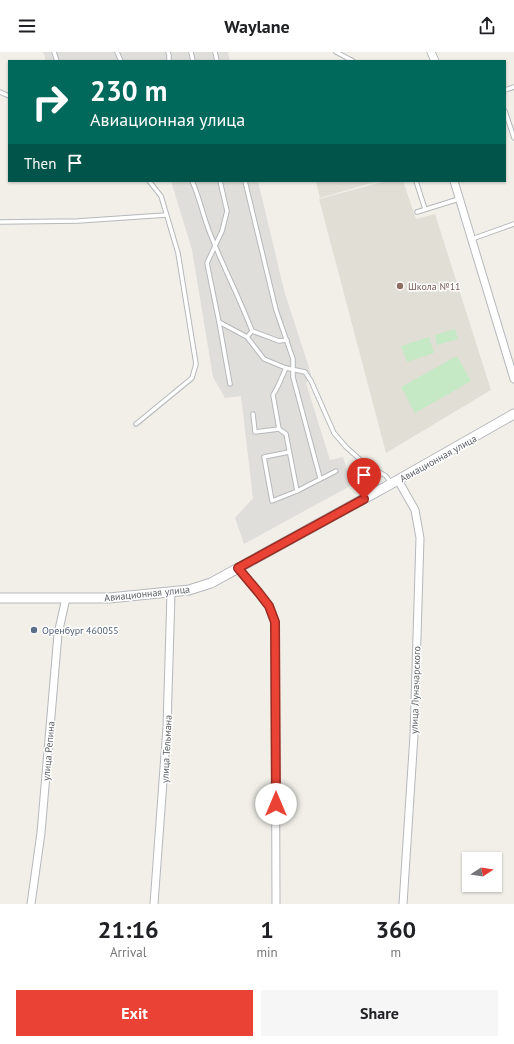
<!DOCTYPE html>
<html lang="en">
<head>
<meta charset="utf-8">
<style>
  body { margin:0; font-family:"PT Sans",sans-serif; background:#f6f6f6; color:#202124; height:100vh; display:flex; flex-direction:column; font-size:15px; white-space:nowrap }
  * { box-sizing:border-box; margin:0 }
  p { font-size:13px; color:#757577 }
  .icon { flex:none; width:22px; height:22px; fill:none; stroke:currentColor; stroke-width:2; stroke-linecap:round; stroke-linejoin:round }
  .map { position:relative; height:852px; overflow:hidden }
  .side { display:flex; flex-direction:column; background:#fff; flex:1 }
  .side>* { flex:none }
  .guide { position:absolute; left:8px; top:8px; width:498px; height:122px; border-radius:0px; box-shadow:0 1px 3px #0004; background:#00695c; color:#fff; overflow:hidden }
  .needle { width:26px; rotate:78deg }
  .fabs { position:absolute; left:462px; top:800px; display:grid; gap:8px }
  .fabs a { display:grid; place-items:center; width:40px; height:40px; border-radius:0px; background:#fff; box-shadow:0 1px 3px #0004; font-size:20px }
  .pin { position:absolute; display:grid; place-items:center; width:34px; height:34px; color:#fff; margin:-41px -17px; border-radius:50% 50% 50% 0; rotate:-45deg; box-shadow:0 0 4px #0007 }
  .pin .icon { rotate:45deg }
  .me { position:absolute; width:44px; margin:-22px; rotate:0deg; stroke-linejoin:round; filter:drop-shadow(0 0 3px #0008) }
  .turn { display:flex; align-items:center; gap:14px; height:84px; padding:0 16px; font-size:18px }
  .turn .icon { width:52px; height:52px; stroke-width:2.5 }
  .turn b { display:block; font-size:28px; line-height:34px }
  .then { display:flex; align-items:center; height:38px; padding:0 16px; background:#0003; gap:8px; font-size:15px }
  .eta { display:flex; justify-content:space-evenly; align-items:center; height:68px; text-align:center }
  .eta b { font-size:24px; font-weight:700; line-height:28px }
  .button { display:flex; gap:8px; margin-top:auto; padding:8px 16px }
  .button a { flex:1; height:46px; border-radius:0px; background:#ea4335; color:#fff; font-size:16px; font-weight:700; line-height:46px; text-align:center }
  .button a+a { background:#f6f6f6; color:#202124 }
  header { display:flex; justify-content:space-between; align-items:center; height:52px; padding:0 16px; background:#fff; font-size:18px; font-weight:700 }
  .map>svg:first-child { display:block }
</style>
</head>
<body>
<header><svg class="icon" aria-label="menu" viewBox="0 0 24 24"><path d="M4 6h16M4 12h16M4 18h16"/></svg>Waylane<svg class="icon" aria-label="share" viewBox="0 0 24 24"><path d="M12 15V3M7 8l5-5 5 5M5 13v7h14v-7"/></svg></header>
<div class="map">
<svg width="514" height="852" viewBox="0 0 514 852">
  <rect width="100%" height="100%" fill="#f1efe8"/>
  <g fill="#e0deda">
    <path d="M 43,0 L 228,0 L 230,9 L 46,9 Z"/>
    <path d="M 171,129 L 258,129 L 284,238 L 311,322 L 306,331 L 330,408 L 343,405 L 352,433 L 244,492 L 235,466 L 253,446 L 241,344 L 225,346 L 213,325 L 192,198 Z"/>
  </g>
  <g fill="#e1ded6">
    <path d="M 316,129 L 378,129 L 320,146 Z"/>
    <path d="M 386,129 L 403,129 L 416,167 L 435,162 L 491,338 L 386,401 L 319,147 Z"/>
  </g>
  <g fill="#c5e8c5">
    <path d="M 455,277 L 458,287 L 437,293 L 435,283 Z"/>
    <path d="M 429,285 L 434,301 L 407,310 L 401,294 Z"/>
    <path d="M 457,304 L 471,329 L 415,361 L 401,335 Z"/>
  </g>
  <g fill="none" stroke-linecap="round" stroke-linejoin="round">
    <g stroke="#b5b8bc" stroke-width="5.5">
      <g id="service">
        <path d="M 54,0 L 57,9"/>
        <path d="M 117,0 L 121,9"/>
        <path d="M 168,0 L 169,3 L 169,9"/>
        <path d="M 191,0 L 193,9"/>
        <path d="M 215,0 L 217,9"/>
        <path d="M 336,0 L 353,9"/>
        <path d="M 505,38 L 514,35"/>
        <path d="M 0,40 L 9,44"/>
        <path d="M 505,59 L 514,86"/>
        <path d="M 192,129 C 199,144 202,160 208,176 C 221,211 239,244 252,279 L 247,285"/>
        <path d="M 220,129 L 227,159 L 222,179 L 207,211 L 219,270 L 247,285 L 264,307 L 286,316 L 305,320 L 311,329 L 334,381 L 346,395 L 364,411 L 386,424 L 391,431"/>
        <path d="M 245,129 L 276,258 L 293,307 L 293,325 L 320,426"/>
        <path d="M 416,129 L 425,157"/>
        <path d="M 417,160 L 459,147"/>
        <path d="M 0,170 L 78,169 L 166,163"/>
        <path d="M 472,187 L 514,172"/>
        <path d="M 219,270 L 230,332"/>
        <path d="M 252,279 L 279,289 L 287,288"/>
        <path d="M 253,362 L 255,380 L 279,377 L 273,343 L 278,334 L 286,316"/>
        <path d="M 136,372 L 192,326 L 196,312 L 178,201 L 161,144 L 149,129"/>
        <path d="M 279,377 L 286,382 L 297,439 L 272,449 L 264,405 L 289,400"/>
        <path d="M 297,439 L 336,419"/>
      </g>
    </g>
    <g stroke="#b5b8bc" stroke-width="9">
      <g id="minor">
        <path d="M 431,0 L 435,9"/>
        <path d="M 454,129 L 514,327"/>
        <path d="M 398,428 L 415,458 L 420,486 L 414,683 L 403,852"/>
        <path d="M 238,516 L 269,554 L 275,570 L 276,852"/>
        <path d="M 31,852 L 41,781 L 58,582 L 66,546"/>
        <path d="M 154,852 L 167,675 L 171,541"/>
      </g>
    </g>
    <g stroke="#b5b8bc" stroke-width="11">
      <path id="tertiary" d="M 0,546 L 109,546 L 189,538 L 211,531 L 398,428 L 514,362"/>
    </g>
    <use href="#service" stroke="#fff" stroke-width="3.5"/>
    <use href="#minor" stroke="#fff" stroke-width="7"/>
    <use href="#tertiary" stroke="#fff" stroke-width="9"/>
  </g>
  <g fill="none" stroke-linecap="round" stroke-linejoin="round">
    <g stroke="#982c22" stroke-width="10">
      <path id="route" d="M 276,752 L 275,570 L 269,554 L 259,541 L 238,516 L 364,447"/>
    </g>
    <use href="#route" stroke="#ea4335" stroke-width="7"/>
  </g>
  <circle fill="#8d6e63" stroke="#fff" stroke-width="1.5" cx="400" cy="234" r="4"/>
  <circle fill="#5c6f8a" stroke="#fff" stroke-width="1.5" cx="34" cy="578" r="4"/>
  <g text-anchor="middle" stroke-width="3" stroke-linejoin="round" paint-order="stroke">
    <g font-size="10" fill="#785e54" stroke="#fff" text-anchor="start">
      <text x="408" y="238">Школа №11</text>
    </g>
    <g font-size="10" fill="#5f6368" stroke="#fff">
      <text transform="translate(438 406) rotate(-29)" y="4">Авиационная улица</text>
      <text transform="translate(147 541) rotate(-6)" y="4">Авиационная улица</text>
      <text transform="translate(415 638) rotate(-88)" y="4">улица Луначарского</text>
      <text transform="translate(166 697) rotate(-87)" y="4">улица Тельмана</text>
      <text transform="translate(48 699) rotate(-85)" y="4">улица Репина</text>
    </g>
    <g font-size="10" fill="#4e5e75" stroke="#fff" text-anchor="start">
      <text x="42" y="582">Оренбург 460055</text>
    </g>
  </g>
</svg>
<div class="fabs">
<a><svg class="needle" viewBox="-14 -14 28 28"><path d="M0-13l5 13h-10z" fill="#e53935"/><path d="M0 13l5-13h-10z" fill="#757577"/></svg></a>
</div>
<div class="pin" style="left:364px;top:447px;background:#d93025"><svg class="icon" aria-label="arrive" viewBox="0 0 24 24"><path d="M6 21V4h12l-3 4 3 4H6"/></svg></div>
<svg class="me" style="left:276px;top:752px" viewBox="-20 -20 40 40"><circle r="19" fill="#fff"/><path d="M0-13L10 11 0 6-10 11z" fill="#ea4335"/></svg>
<div class="guide">
<div class="turn"><svg class="icon" aria-label="right" viewBox="0 0 24 24"><path d="M7 20v-9h11M14 6l5 5-5 5"/></svg><div><b>230 m</b>Авиационная улица</div></div>
<div class="then">Then<svg class="icon" aria-label="arrive" viewBox="0 0 24 24"><path d="M6 21V4h12l-3 4 3 4H6"/></svg></div>
</div>
</div>
<section class="side">
<div class="eta">
<div><b>21:16</b><p>Arrival</p></div>
<div><b>1</b><p>min</p></div>
<div><b>360</b><p>m</p></div>
</div>
<div class="button"><a>Exit</a><a>Share</a></div>
</section>
</body>
</html>
